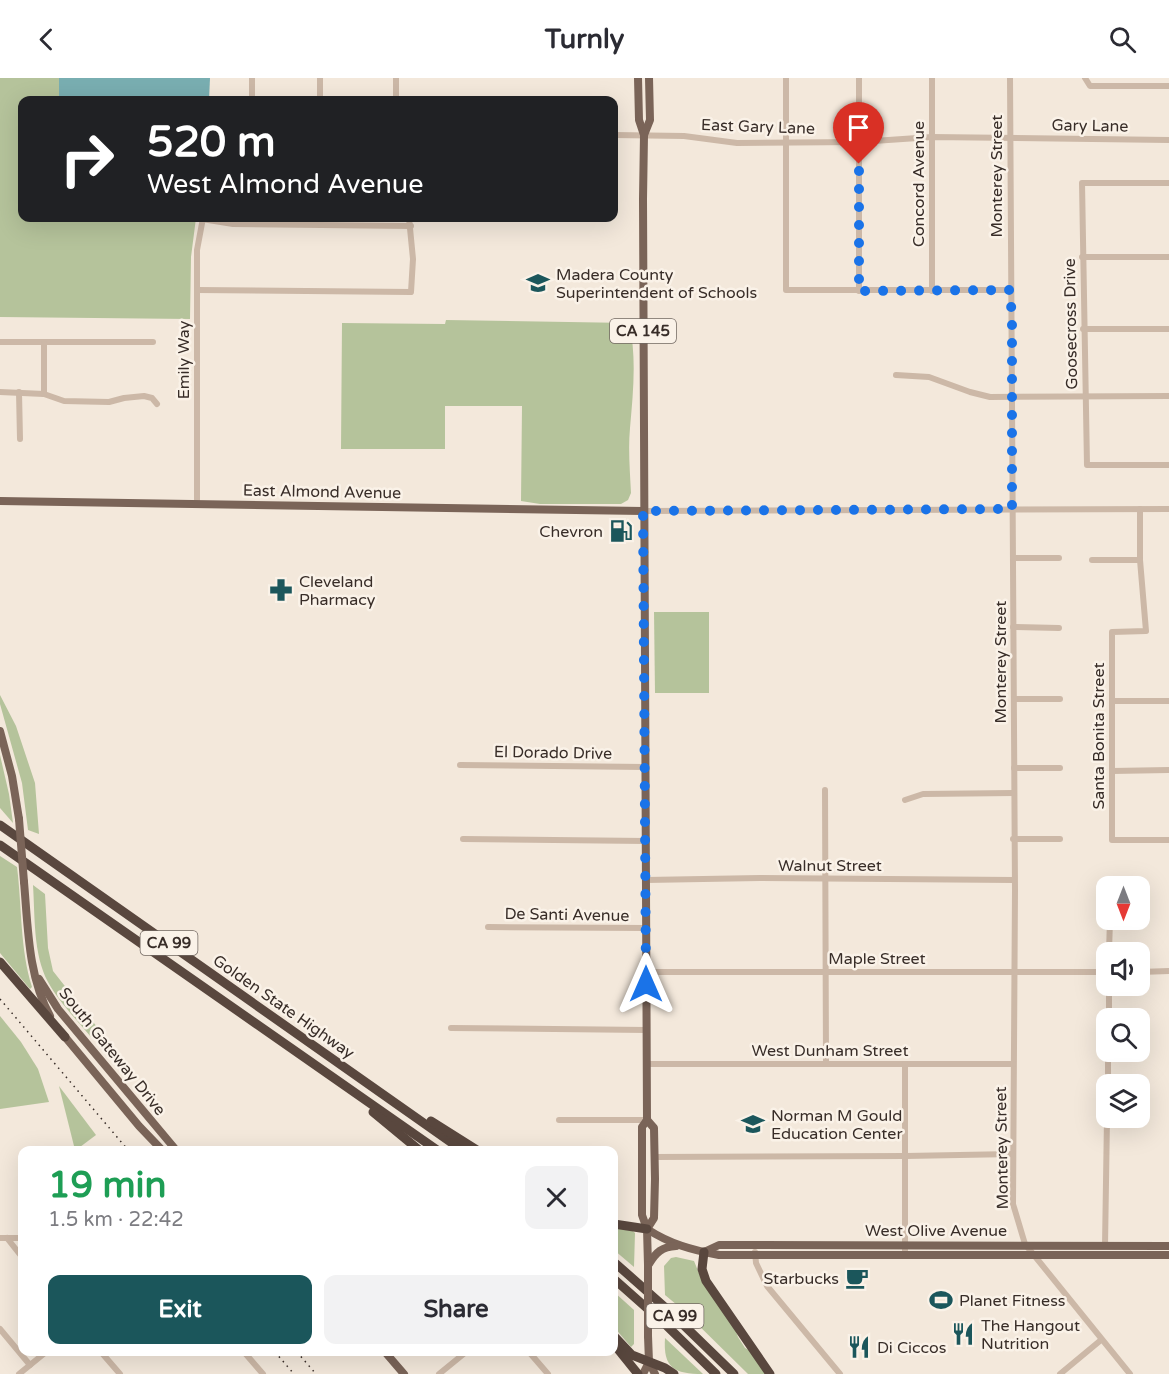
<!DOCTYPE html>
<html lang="en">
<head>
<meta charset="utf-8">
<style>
  body { margin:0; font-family:"Varela Round",sans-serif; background:#f2f2f3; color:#2b2b33; height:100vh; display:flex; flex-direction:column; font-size:22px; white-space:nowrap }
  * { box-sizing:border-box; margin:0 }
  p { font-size:20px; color:#7c7c81 }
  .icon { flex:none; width:33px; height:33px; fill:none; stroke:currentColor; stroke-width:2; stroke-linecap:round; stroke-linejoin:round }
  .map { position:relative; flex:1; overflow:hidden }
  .details { position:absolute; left:18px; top:1068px; width:600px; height:210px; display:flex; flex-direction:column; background:#fff; border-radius:12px; box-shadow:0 6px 24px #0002 }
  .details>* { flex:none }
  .banner { position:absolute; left:18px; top:18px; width:600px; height:126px; border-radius:12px; box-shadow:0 6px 24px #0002; background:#202124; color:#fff; overflow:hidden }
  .needle { width:39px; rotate:180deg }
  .fabs { position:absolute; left:1096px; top:798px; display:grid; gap:12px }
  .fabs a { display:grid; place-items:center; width:54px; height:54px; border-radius:12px; background:#fff; box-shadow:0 6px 24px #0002; font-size:30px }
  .pin { position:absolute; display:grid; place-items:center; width:51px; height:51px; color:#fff; margin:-62px -26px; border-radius:50% 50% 50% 0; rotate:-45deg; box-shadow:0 0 6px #0007 }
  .pin .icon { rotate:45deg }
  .me { position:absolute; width:66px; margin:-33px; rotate:0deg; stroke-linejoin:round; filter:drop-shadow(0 0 4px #0008) }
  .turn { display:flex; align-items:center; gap:21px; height:126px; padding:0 30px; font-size:27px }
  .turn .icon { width:78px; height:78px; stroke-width:2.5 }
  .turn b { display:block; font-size:42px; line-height:51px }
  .round { display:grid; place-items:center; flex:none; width:63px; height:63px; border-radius:12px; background:#f2f2f3 }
  .headline { display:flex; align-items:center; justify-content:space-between; height:102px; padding:0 30px }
  h1 { font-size:36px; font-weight:700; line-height:45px; color:#1e9e55 }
  .cta { display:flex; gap:12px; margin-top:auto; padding:12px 30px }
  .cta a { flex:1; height:69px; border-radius:12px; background:#1b565b; color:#fff; font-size:24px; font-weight:700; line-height:69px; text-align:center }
  .cta a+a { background:#f2f2f3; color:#2b2b33 }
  header { display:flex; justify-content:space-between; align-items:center; height:78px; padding:0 30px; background:#fff; font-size:27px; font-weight:700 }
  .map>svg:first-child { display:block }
</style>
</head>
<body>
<header><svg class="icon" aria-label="back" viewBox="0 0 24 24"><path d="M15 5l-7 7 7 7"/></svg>Turnly<svg class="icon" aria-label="search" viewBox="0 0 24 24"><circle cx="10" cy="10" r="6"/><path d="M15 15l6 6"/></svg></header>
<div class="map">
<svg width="1169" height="1296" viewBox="0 0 1169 1296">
  <rect width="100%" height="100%" fill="#f3e8db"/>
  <g fill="#b5c39b">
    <path d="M 0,0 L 59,0 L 59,22 L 22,22 L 22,140 L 196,140 L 191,179 L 190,241 L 0,239 Z"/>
    <path d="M 446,242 L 629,245 C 637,278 633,316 630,350 C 628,371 630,394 631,415 L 628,422 L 621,426 L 540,426 L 521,423 L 522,328 L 445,328 L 445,371 L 341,371 L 342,245 L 445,246 Z"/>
    <path d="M 654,534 L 709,534 L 709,615 L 655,615 Z"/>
    <path d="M 0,617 L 16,648 L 35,705 L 39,756 L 28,752 L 22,705 L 0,626 Z"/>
    <path d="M 0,677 L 9,716 L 13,745 L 0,730 Z"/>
    <path d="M 0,778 L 17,789 C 22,829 20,871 32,909 L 30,911 L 0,875 Z"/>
    <path d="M 33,807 L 45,816 L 48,870 L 53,893 L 101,954 L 91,959 C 76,941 59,924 48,904 C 33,876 35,838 33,807 Z"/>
    <path d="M 0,938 L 21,964 L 38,991 L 49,1024 L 0,1031 Z"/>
    <path d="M 59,1008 L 96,1057 L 76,1072 L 75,1072 Z"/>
    <path d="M 614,1149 L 631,1151 L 635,1155 L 634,1189 L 614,1172 Z"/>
    <path d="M 676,1179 L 694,1183 L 703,1205 L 734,1248 L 738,1259 L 745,1270 L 751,1273 L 767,1296 L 748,1296 L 683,1232 L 665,1217 L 664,1188 L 671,1180 Z"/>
    <path d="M 614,1214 L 634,1232 L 634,1266 L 631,1269 L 614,1249 Z"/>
    <path d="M 665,1260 L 703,1296 C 674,1296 663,1290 665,1260 Z"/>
  </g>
  <path fill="#79aeb1" d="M 59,0 L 210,0 L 209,22 L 59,22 Z"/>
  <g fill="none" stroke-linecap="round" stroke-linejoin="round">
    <g stroke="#ccb8a7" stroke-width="6">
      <path d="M 786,0 L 786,212 L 1010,212"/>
      <path d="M 1010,0 L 1015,812 L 1013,1126 L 1025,1166 L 1130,1296"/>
      <path d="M 1085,0 L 1090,8 L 1169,8"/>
      <path d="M 252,22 L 252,0"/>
      <path d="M 320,22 L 320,0"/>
      <path d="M 396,22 L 396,0"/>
      <path d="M 614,57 L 684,58 L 737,65 L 859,64 L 932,59 L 1169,62"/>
      <path d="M 1169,105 L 1082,105 L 1087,387 L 1169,387"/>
      <path d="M 202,141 L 233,146 L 411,148"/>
      <path d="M 1082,179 L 1169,179"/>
      <path d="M 197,212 L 411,214 L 413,181 L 409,140"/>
      <path d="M 859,213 L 859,0"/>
      <path d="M 932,213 L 932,0"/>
      <path d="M 1083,251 L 1169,251"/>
      <path d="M 0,264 L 153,264"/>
      <path d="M 896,297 L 929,299 L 970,314 L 990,319 L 1169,318"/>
      <path d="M 0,314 L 44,316 L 64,323 L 109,324 L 124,320 L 144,318 L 152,320 L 157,326"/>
      <path d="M 19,314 L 20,361"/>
      <path d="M 44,316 L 44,266"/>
      <path d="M 197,426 L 197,172 L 203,140"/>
      <path d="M 1140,431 L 1140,482 L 1146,553 L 1112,554 L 1112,762 L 1169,762"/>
      <path d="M 643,433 L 1169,431"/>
      <path d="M 1013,480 L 1059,480"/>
      <path d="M 1092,482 L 1140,482"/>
      <path d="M 1013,549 L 1059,550"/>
      <path d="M 1014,621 L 1060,621"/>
      <path d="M 1112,623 L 1169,623"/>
      <path d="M 460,687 L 645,689"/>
      <path d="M 1014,690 L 1060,690"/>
      <path d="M 1112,693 L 1169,692"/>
      <path d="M 825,712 L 826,986"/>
      <path d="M 905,722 L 923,716 L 1014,715"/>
      <path d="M 463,761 L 646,763"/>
      <path d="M 1013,761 L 1060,761"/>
      <path d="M 646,802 L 760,800 L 1014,802"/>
      <path d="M 1111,808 L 1114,804"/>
      <path d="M 488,849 L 646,850"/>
      <path d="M 1109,874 L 1110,842"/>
      <path d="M 646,894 L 1107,894"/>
      <path d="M 1140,894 L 1169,893"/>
      <path d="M 1109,940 L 1109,908"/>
      <path d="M 451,950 L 647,952"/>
      <path d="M 647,986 L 1013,986"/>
      <path d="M 905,986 L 905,1177"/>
      <path d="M 1108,1006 L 1108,974"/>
      <path d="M 559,1042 L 647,1042"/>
      <path d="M 654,1079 L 906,1078 L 1013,1076"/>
      <path d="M 0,1160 L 22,1160"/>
      <path d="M 7,1160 L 22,1179"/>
      <path d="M 1105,1168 L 1107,1040"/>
      <path d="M 755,1174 L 756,1185 L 767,1208 L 840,1296"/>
      <path d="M 0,1251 L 30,1287"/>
      <path d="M 101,1274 L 120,1296"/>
      <path d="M 244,1274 L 263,1296"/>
      <path d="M 529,1274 L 548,1296"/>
      <path d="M 19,1296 L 46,1274"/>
      <path d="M 439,1296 L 466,1274"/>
      <path d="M 1060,1296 L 1101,1262"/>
    </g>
    <g stroke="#7a6458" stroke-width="8">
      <path d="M 638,0 L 639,42 L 644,57"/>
      <path d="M 0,423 L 643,433"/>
      <path d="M 0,653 L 12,698 L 19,741"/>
      <path d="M 24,804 C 28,849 28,898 50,938"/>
      <path d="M 39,901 L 58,931 L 176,1072"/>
      <path d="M 61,954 L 139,1048 L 162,1072"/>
      <path d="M 647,1042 L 654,1050 L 655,1101 L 654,1140 L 647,1151"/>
      <path d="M 647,1151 C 670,1166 692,1172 719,1177 L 1169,1177"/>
      <path d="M 704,1174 L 719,1167 L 1169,1168"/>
      <path d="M 649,1186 C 656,1174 662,1169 676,1168"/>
      <path d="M 648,1187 L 647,1151 L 642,1137 L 642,1049 L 647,1042 L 643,121 L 644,57 L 650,42 L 649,0"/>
      <path d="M 648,1258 L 649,1284 L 655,1296"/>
      <path d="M 385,1274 L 404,1296"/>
      <path d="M 643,1296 L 649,1284"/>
    </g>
    <g stroke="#59473e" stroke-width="9">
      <path d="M 0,747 L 462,1072"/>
      <path d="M 0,767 L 437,1072"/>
      <path d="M 0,884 L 65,959"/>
      <path d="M 373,1034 L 419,1072"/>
      <path d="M 431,1043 L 477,1072"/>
      <path d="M 614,1146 L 647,1151"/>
      <path d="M 704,1174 L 702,1191 L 706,1203 L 770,1296"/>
      <path d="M 614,1184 L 667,1231 L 734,1296"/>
      <path d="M 614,1201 L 667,1248 L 716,1296"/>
      <path d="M 614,1258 L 632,1277 L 665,1290 L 674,1296"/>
      <path d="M 617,1270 L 638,1296"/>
    </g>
    <g stroke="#382d28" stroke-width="1.5" stroke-dasharray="1.5 4.5" stroke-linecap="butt">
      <path d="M 0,921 L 128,1072"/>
      <path d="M 275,1274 L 294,1296"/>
      <path d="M 297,1274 L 316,1296"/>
    </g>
    <g stroke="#7a6458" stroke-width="8">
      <path d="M 19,741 L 24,804"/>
      <path d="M 648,1258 L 648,1187"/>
    </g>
  </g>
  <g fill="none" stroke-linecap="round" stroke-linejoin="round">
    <path stroke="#1a73e8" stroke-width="10" stroke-dasharray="0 18" d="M 646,906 L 643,433 L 1012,431 L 1012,241 L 1010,212 L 859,213 L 859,86"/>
  </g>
  <defs>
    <g id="school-bare" transform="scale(1.8)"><path d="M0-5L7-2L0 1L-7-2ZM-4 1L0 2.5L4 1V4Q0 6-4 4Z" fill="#1b565b" stroke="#faf2e8" stroke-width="2.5" paint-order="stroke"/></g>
    <g id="fuel-bare" transform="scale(1.8)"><path d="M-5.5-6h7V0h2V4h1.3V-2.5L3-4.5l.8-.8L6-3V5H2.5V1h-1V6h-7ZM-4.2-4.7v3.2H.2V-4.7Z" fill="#1b565b" stroke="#faf2e8" stroke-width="2.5" paint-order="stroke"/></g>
    <g id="pharmacy-bare" transform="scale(1.8)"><path d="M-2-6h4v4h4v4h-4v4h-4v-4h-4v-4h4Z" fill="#1b565b" stroke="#faf2e8" stroke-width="2.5" paint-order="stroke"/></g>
    <g id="cafe-bare" transform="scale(1.8)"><path d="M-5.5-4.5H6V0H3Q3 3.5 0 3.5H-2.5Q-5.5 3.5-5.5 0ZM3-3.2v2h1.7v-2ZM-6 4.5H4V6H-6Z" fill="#1b565b" stroke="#faf2e8" stroke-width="2.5" paint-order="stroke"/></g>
    <g id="stadium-bare" transform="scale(1.8)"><path d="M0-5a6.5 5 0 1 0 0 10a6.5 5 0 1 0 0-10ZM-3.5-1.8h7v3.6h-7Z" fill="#1b565b" stroke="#faf2e8" stroke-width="2.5" paint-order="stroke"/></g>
    <g id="restaurant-bare" transform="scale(1.8)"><path d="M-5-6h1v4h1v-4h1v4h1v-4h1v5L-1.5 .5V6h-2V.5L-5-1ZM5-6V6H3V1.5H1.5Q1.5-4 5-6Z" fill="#1b565b" stroke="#faf2e8" stroke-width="2.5" paint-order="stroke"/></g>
  </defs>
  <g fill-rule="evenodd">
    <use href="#school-bare" x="538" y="205"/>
    <use href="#fuel-bare" x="621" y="453"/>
    <use href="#pharmacy-bare" x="281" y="512"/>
    <use href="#school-bare" x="753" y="1046"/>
    <use href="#cafe-bare" x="857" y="1200"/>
    <use href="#stadium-bare" x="941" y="1222"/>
    <use href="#restaurant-bare" x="963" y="1256"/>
    <use href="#restaurant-bare" x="859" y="1269"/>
  </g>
  <g text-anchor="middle" stroke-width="5" stroke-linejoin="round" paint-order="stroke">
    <g fill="#faf2e8" stroke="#726862" stroke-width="1.5">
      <rect x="610" y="241" width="66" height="24" rx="4.5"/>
      <rect x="140.5" y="853" width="57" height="24" rx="4.5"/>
      <rect x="646.5" y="1226" width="57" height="24" rx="4.5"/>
    </g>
    <g font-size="15" font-weight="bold" fill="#382d28">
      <text x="643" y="258">CA 145</text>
      <text x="169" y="870">CA 99</text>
      <text x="675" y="1243">CA 99</text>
    </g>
    <g font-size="16" fill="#382d28" stroke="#faf2e8">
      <text transform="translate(1090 47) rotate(1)" y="6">Gary Lane</text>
      <text transform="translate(758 48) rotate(2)" y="6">East Gary Lane</text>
      <text transform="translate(996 98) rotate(-90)" y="6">Monterey Street</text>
      <text transform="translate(918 106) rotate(-90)" y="6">Concord Avenue</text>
      <text transform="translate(1070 246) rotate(-91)" y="6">Goosecross Drive</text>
      <text transform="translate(183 282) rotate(-90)" y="6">Emily Way</text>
      <text transform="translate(322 413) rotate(1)" y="6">East Almond Avenue</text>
      <text transform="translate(1000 584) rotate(-90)" y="6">Monterey Street</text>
      <text transform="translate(1098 658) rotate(-90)" y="6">Santa Bonita Street</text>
      <text transform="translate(553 674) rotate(1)" y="6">El Dorado Drive</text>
      <text x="830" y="793">Walnut Street</text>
      <text transform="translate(567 836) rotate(1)" y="6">De Santi Avenue</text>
      <text x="877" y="886">Maple Street</text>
      <text transform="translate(284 928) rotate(35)" y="6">Golden State Highway</text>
      <text x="830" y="978">West Dunham Street</text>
      <text transform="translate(113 973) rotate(51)" y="6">South Gateway Drive</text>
      <text transform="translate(1001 1070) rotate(-91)" y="6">Monterey Street</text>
      <text x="936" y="1158">West Olive Avenue</text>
    </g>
    <g font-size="16" fill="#382d28" stroke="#faf2e8" text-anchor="start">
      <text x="556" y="202">Madera County<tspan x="556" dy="18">Superintendent of Schools</tspan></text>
      <text x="603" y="459" text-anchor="end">Chevron</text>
      <text x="299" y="509">Cleveland<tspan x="299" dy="18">Pharmacy</tspan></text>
      <text x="771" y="1043">Norman M Gould<tspan x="771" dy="18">Education Center</tspan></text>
      <text x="839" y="1206" text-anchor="end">Starbucks</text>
      <text x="959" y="1228">Planet Fitness</text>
      <text x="981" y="1253">The Hangout<tspan x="981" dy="18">Nutrition</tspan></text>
      <text x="877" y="1275">Di Ciccos</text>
    </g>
  </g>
</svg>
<div class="fabs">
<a><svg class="needle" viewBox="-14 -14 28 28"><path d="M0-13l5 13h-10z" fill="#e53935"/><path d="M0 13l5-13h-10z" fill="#7c7c81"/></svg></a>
<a><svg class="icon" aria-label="sound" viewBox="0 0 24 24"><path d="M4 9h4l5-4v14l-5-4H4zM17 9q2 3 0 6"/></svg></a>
<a><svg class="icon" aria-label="search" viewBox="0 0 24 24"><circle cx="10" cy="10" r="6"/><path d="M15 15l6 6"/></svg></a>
<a><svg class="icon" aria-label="layers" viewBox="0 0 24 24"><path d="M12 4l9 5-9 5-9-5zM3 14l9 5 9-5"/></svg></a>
</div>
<div class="pin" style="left:859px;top:86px;background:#d93025"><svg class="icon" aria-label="arrive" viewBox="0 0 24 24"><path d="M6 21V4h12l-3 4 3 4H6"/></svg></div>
<svg class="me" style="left:646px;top:906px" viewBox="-20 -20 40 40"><path d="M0-17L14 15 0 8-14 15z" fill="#1a73e8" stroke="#fff" stroke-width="4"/></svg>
<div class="banner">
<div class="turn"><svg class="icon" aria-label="right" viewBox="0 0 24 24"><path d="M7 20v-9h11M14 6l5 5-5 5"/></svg><div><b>520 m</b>West Almond Avenue</div></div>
</div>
<section class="details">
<div class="headline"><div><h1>19 min</h1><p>1.5 km · 22:42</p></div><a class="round"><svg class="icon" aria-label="close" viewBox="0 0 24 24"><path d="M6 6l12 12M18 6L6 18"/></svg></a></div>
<div class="cta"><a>Exit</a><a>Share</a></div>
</section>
</div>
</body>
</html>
